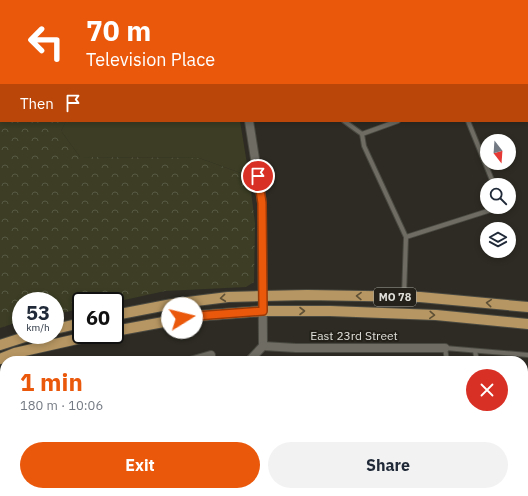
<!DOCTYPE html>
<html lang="en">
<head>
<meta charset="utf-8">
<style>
  body { margin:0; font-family:"IBM Plex Sans",sans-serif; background:#f2f2f3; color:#1f2937; height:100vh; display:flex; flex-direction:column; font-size:15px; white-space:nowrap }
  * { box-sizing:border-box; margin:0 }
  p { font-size:13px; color:#747a83 }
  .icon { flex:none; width:22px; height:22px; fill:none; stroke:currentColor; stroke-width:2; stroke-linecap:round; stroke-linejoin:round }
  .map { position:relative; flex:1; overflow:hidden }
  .side { position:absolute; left:0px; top:356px; width:528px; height:140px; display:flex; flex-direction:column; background:#fff; border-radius:16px 16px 0 0; box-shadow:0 2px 6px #0003 }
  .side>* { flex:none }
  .guide { position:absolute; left:0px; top:0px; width:528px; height:122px; box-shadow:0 2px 6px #0003; background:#ea580c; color:#fff; overflow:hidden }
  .needle { width:26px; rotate:163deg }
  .buttons { position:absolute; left:480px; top:134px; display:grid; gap:8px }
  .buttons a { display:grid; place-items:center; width:36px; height:36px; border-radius:50%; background:#fff; box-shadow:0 2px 6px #0003; font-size:20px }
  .speed { position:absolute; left:12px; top:292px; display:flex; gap:8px; font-size:20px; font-weight:700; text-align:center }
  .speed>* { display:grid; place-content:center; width:52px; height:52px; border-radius:50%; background:#fff; box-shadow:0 2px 6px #0003; line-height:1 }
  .speed small { font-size:10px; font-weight:400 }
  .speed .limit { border:2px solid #111; border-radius:6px; background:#fff; color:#111 }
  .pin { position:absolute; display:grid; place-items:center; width:34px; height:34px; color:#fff; margin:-17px; border:2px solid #fff; border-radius:50%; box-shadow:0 1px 4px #0007 }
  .me { position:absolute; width:44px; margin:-22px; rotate:81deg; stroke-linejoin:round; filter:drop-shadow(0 0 3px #0008) }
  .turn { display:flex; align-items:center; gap:14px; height:84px; padding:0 20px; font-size:18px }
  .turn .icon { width:52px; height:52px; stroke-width:2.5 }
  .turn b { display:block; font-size:28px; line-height:34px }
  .then { display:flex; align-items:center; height:38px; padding:0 20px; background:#0003; gap:8px; font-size:15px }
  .round { display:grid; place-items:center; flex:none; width:42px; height:42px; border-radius:21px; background:#f2f2f3 }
  .head { display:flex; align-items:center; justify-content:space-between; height:68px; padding:0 20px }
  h1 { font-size:24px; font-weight:700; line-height:30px; color:#ea580c }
  .action { display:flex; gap:8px; margin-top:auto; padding:8px 20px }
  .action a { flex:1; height:46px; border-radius:24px; background:#ea580c; color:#fff; font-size:16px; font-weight:700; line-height:46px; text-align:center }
  .action a+a { background:#f2f2f3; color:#1f2937 }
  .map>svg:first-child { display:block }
</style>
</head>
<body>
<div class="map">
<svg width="528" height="496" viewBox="0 0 528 496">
  <defs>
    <pattern id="forest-crowns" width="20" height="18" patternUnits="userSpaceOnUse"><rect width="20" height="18" fill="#3c3d24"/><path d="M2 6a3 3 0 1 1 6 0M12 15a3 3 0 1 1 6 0" fill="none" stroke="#585943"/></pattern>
  </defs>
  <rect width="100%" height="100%" fill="#2d2b23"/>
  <g fill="#3c3d24">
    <path d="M 66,121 L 240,121 L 249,176 L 199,158 L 80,157 L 61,131 Z"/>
    <path d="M 523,419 L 528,419 L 528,496 L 303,496 L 302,491 L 523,491 Z"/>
  </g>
  <g fill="url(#forest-crowns)">
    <path d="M 0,0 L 121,0 L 1,1 L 1,121 L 66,121 L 61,131 L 80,157 L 199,158 L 249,176 L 255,223 L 254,282 L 246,287 L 165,291 L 115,302 L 81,301 L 81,309 L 55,314 L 55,301 L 21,301 L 21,321 L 0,328 Z"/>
    <path d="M 5,482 L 5,491 L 54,491 L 45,496 L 0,496 L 0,483 Z"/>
  </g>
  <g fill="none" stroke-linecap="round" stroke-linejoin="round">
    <g stroke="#4a4941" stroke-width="6">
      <g id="service">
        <path d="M 344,121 L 362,134"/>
        <path d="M 398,121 L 362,134 L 364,146 L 406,237 L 404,296"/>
        <path d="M 468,121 L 494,185"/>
        <path d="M 406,237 L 494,209 L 495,207"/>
        <path d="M 475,351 L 477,361"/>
        <path d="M 447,361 L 445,348 L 528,355"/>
        <path d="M 523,379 L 528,380"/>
      </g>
    </g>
    <g stroke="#4a4941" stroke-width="10">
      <g id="minor">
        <path d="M 232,0 L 232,1"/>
        <path d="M 249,121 L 262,203 L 263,346"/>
        <path d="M 263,346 L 296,348 L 445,348"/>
        <path d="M 190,361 L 211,355"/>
        <path d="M 249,361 L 263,346"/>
        <path d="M 0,426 L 5,424"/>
        <path d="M 45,491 L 47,496"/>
        <path d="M 60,496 L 67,491"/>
      </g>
    </g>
    <g stroke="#4a4941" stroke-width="12">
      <g id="primary">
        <path d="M 115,315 L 172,304 L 228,297 L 262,296 L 307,295 L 420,297 L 528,307"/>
        <path d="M 55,329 L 81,323"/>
        <path d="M 115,331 L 196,316 L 263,311 L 330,311 L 436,315 L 528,324"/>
        <path d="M 0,345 L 31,335"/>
        <path d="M 0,359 L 15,353 L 95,335"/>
      </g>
    </g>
    <path stroke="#6e6d65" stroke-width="1.5" stroke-dasharray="2 2" stroke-linecap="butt" d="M 274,496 L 302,491"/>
    <use href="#service" stroke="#6e6c63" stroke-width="4"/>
    <use href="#minor" stroke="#6e6c63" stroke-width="8"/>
    <use href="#primary" stroke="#b69662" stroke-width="10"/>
  </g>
  <defs><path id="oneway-chevron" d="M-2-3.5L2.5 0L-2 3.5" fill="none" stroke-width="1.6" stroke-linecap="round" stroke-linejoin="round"/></defs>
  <g stroke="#5e5036">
    <use href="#oneway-chevron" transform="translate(359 296) rotate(-179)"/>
    <use href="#oneway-chevron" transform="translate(223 298) rotate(174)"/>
    <use href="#oneway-chevron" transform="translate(489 303) rotate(-175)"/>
    <use href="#oneway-chevron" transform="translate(302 311)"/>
    <use href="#oneway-chevron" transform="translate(432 315) rotate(3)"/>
  </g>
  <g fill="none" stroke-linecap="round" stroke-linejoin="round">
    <g stroke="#983908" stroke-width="10">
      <path id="route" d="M 182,318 L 196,316 L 263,311 L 262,203 L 258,176"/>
    </g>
    <use href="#route" stroke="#ea580c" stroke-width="7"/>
  </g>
  <g text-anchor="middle" stroke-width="4" stroke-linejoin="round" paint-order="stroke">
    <rect fill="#232119" stroke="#a7a69f" stroke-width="1" x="374" y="288" width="42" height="18" rx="3"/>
    <g font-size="11" font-weight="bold" fill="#e0dfd9">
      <text x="395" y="301">MO 78</text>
    </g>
    <g font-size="12" fill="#e0dfd9" stroke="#232119">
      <text x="354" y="340">East 23rd Street</text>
    </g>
  </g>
</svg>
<div class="buttons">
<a><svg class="needle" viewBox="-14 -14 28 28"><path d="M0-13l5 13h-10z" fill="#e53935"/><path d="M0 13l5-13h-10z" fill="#747a83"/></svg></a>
<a><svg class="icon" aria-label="search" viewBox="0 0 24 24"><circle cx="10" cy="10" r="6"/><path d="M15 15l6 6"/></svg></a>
<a><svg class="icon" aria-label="layers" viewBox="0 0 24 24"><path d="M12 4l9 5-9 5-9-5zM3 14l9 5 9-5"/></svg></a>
</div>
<div class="speed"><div>53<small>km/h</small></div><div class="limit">60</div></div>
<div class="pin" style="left:258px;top:176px;background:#d93025"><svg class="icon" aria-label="arrive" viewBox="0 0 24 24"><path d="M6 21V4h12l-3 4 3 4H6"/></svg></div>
<svg class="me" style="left:182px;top:318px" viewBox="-20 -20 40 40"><circle r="19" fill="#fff"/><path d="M0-13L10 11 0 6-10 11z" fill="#ea580c"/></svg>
<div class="guide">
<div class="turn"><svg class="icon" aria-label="left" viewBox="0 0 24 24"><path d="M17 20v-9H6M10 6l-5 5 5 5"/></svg><div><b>70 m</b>Television Place</div></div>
<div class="then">Then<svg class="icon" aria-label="arrive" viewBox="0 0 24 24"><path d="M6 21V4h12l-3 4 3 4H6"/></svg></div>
</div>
<section class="side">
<div class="head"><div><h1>1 min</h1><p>180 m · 10:06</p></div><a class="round" style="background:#d93025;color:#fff"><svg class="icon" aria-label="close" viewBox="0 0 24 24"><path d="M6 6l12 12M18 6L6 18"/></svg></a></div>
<div class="action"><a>Exit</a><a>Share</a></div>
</section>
</div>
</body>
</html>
